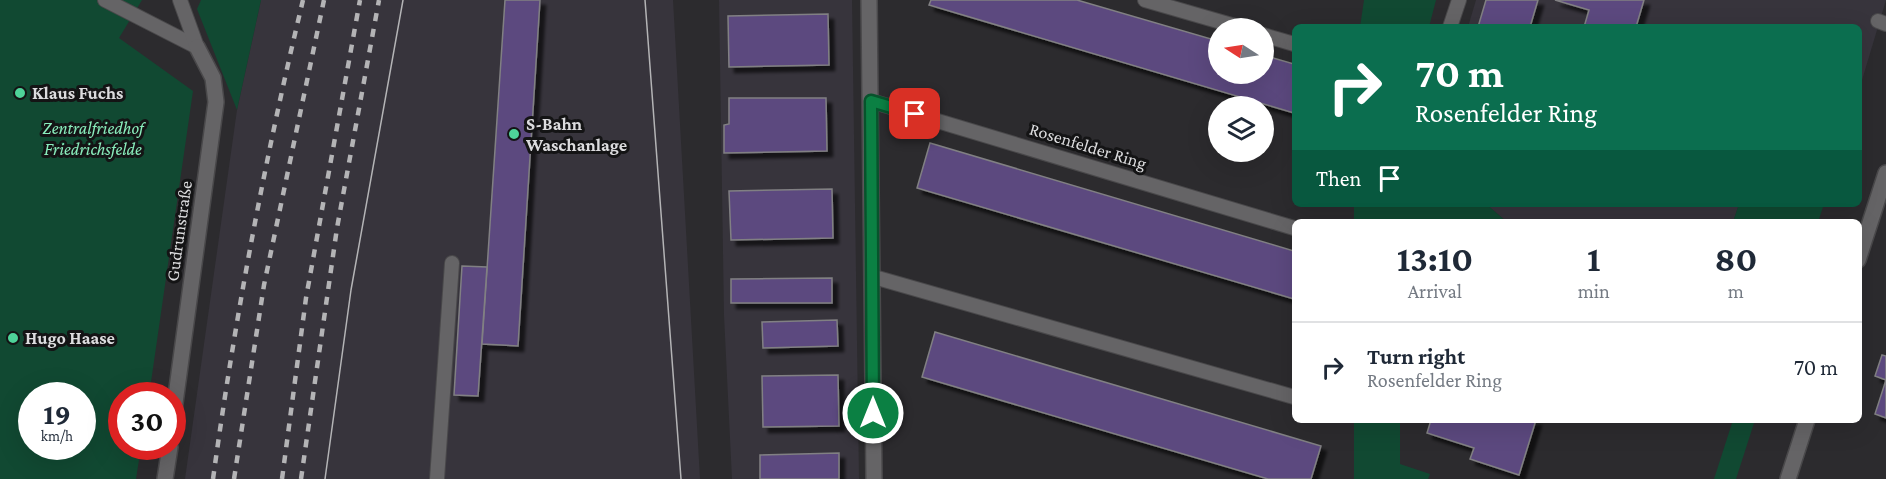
<!DOCTYPE html>
<html lang="en">
<head>
<meta charset="utf-8">
<style>
  body { margin:0; font-family:"Crimson Pro",serif; background:#f2f2f3; color:#1f2937; height:100vh; display:flex; flex-direction:column; font-size:22px; white-space:nowrap }
  * { box-sizing:border-box; margin:0 }
  p { font-size:20px; color:#747a83 }
  .icon { flex:none; width:33px; height:33px; fill:none; stroke:currentColor; stroke-width:2; stroke-linecap:round; stroke-linejoin:round }
  .map { position:relative; flex:1; overflow:hidden }
  .details { position:absolute; left:1292px; top:219px; width:570px; height:204px; display:flex; flex-direction:column; background:#fff; border-radius:9px; box-shadow:0 6px 24px #0002 }
  .details>* { flex:none }
  .guide { position:absolute; left:1292px; top:24px; width:570px; height:183px; border-radius:9px; box-shadow:0 6px 24px #0002; background:#0b6e4f; color:#fff; overflow:hidden }
  .needle { width:39px; rotate:282deg }
  .tools { position:absolute; left:1208px; top:18px; display:grid; gap:12px }
  .tools a { display:grid; place-items:center; width:66px; height:66px; border-radius:50%; background:#fff; box-shadow:0 6px 24px #0002; font-size:30px }
  .speed { position:absolute; left:18px; top:382px; display:flex; gap:12px; font-size:30px; font-weight:700; text-align:center }
  .speed>* { display:grid; place-content:center; width:78px; height:78px; border-radius:50%; background:#fff; box-shadow:0 6px 24px #0002; line-height:1 }
  .speed small { font-size:15px; font-weight:400 }
  .speed .limit { border:9px solid #d22; background:#fff; color:#111 }
  .pin { position:absolute; display:grid; place-items:center; width:51px; height:51px; color:#fff; margin:-26px; border-radius:12px; box-shadow:0 3px 9px #0006 }
  .me { position:absolute; width:66px; margin:-33px; rotate:0deg; stroke-linejoin:round; filter:drop-shadow(0 0 4px #0008) }
  .turn { display:flex; align-items:center; gap:21px; height:126px; padding:0 24px; font-size:27px }
  .turn .icon { width:78px; height:78px; stroke-width:2.5 }
  .turn b { display:block; font-size:42px; line-height:51px }
  .then { display:flex; align-items:center; height:57px; padding:0 24px; background:#0003; gap:12px; font-size:22px }
  .eta { display:flex; justify-content:space-evenly; align-items:center; height:102px; text-align:center }
  .eta b { font-size:36px; font-weight:700; line-height:42px }
  ul { padding:0; list-style:none }
  li { display:flex; align-items:center; gap:18px; height:90px; padding:0 24px; border-top:2px solid #e0e1e3 }
  li div { flex:1 }
  li b { display:block; font-size:22px }
  li em { font-style:normal }
  .map>svg:first-child { display:block }
</style>
</head>
<body>
<div class="map">
<svg width="1886" height="479" viewBox="0 0 1886 479">
  <defs>
    <filter id="shadow"><feDropShadow dx="5.5" dy="5.5" stdDeviation="1.5" flood-color="#0009"/></filter>
  </defs>
  <rect width="100%" height="100%" fill="#2c2b2e"/>
  <g fill="#37343c">
    <path d="M 261,0 L 673,0 L 700,479 L 185,479 L 237,110 Z"/>
    <path d="M 719,0 L 852,0 L 859,479 L 732,479 L 724,315 Z"/>
    <path d="M 1476,0 L 1886,0 L 1859,90 L 1858,27 L 1468,27 Z"/>
    <path d="M 1486,204 L 1739,204 L 1733,222 L 1507,222 Z"/>
  </g>
  <g fill="#114932" fill-rule="evenodd">
    <path d="M 0,0 L 142,0 L 119,38 L 193,91 L 149,396 L 122,396 L 122,447 L 141,447 L 136,479 L 0,479 ZM 32,396 L 82,396 L 82,447 L 32,447 Z"/>
    <path d="M 201,0 L 261,0 L 237,110 L 197,9 Z"/>
    <path d="M 1364,0 L 1436,0 L 1429,27 L 1360,27 Z"/>
    <path d="M 1354,204 L 1486,204 L 1507,222 L 1354,222 Z"/>
    <path d="M 1739,204 L 1824,204 L 1818,222 L 1733,222 Z"/>
    <path d="M 1354,420 L 1400,420 L 1400,464 L 1430,474 L 1428,479 L 1354,479 Z"/>
    <path d="M 1733,420 L 1755,420 L 1736,479 L 1714,479 Z"/>
  </g>
  <g fill="#5c497f" stroke="#818083" stroke-width="1.5" filter="url(#shadow)">
    <path d="M 505,0 L 540,0 L 518,346 L 482,344 Z"/>
    <path d="M 931,0 L 1077,0 L 1218,41 L 1218,74 L 1263,74 L 1263,55 L 1294,64 L 1294,113 L 929,5 Z"/>
    <path d="M 1486,0 L 1538,0 L 1530,27 L 1478,27 Z"/>
    <path d="M 1555,0 L 1644,0 L 1636,27 L 1584,27 L 1589,10 Z"/>
    <path d="M 828,14 L 829,65 L 729,67 L 728,16 Z"/>
    <path d="M 729,98 L 826,98 L 827,151 L 724,153 L 724,125 L 729,124 Z"/>
    <path d="M 930,143 L 1294,251 L 1294,299 L 917,188 Z"/>
    <path d="M 832,189 L 833,238 L 731,240 L 729,191 Z"/>
    <path d="M 462,266 L 487,267 L 478,396 L 454,395 Z"/>
    <path d="M 832,278 L 832,303 L 731,303 L 731,279 Z"/>
    <path d="M 837,320 L 838,346 L 763,348 L 762,322 Z"/>
    <path d="M 935,332 L 1321,446 L 1311,479 L 1268,479 L 922,377 Z"/>
    <path d="M 1882,355 L 1886,356 L 1886,418 L 1875,414 L 1886,380 L 1875,376 Z"/>
    <path d="M 838,375 L 839,426 L 763,427 L 762,376 Z"/>
    <path d="M 1431,420 L 1536,420 L 1519,475 L 1470,459 L 1474,448 L 1427,433 Z"/>
    <path d="M 839,453 L 839,479 L 760,479 L 760,455 Z"/>
  </g>
  <g fill="none" stroke-linecap="round" stroke-linejoin="round">
    <g stroke="#49484a" stroke-width="16">
      <g id="service">
        <path d="M 105,0 L 197,47"/>
        <path d="M 180,0 L 197,47"/>
        <path d="M 1145,0 L 1242,28"/>
        <path d="M 1878,21 L 1886,24"/>
        <path d="M 1450,27 L 1459,0"/>
        <path d="M 1263,35 L 1294,44"/>
        <path d="M 871,101 L 1294,228"/>
        <path d="M 874,277 L 1294,397"/>
        <path d="M 437,479 L 452,263"/>
      </g>
    </g>
    <g stroke="#49484a" stroke-width="18">
      <g id="minor">
        <path d="M 869,0 L 874,479"/>
        <path d="M 1858,260 L 1886,173"/>
        <path d="M 172,425 L 216,102 L 213,78 L 197,47"/>
        <path d="M 165,479 L 170,447"/>
        <path d="M 1788,479 L 1807,420"/>
      </g>
    </g>
    <use href="#service" stroke="#656466" stroke-width="14"/>
    <use href="#minor" stroke="#656466" stroke-width="15"/>
    <g stroke="#b4b4b6" stroke-width="1.5">
      <path d="M 645,0 L 681,479"/>
      <path d="M 325,479 L 351,290 L 403,0"/>
    </g>
    <g stroke="#b4b4b6" stroke-width="4.5" stroke-dasharray="8 8" stroke-linecap="butt">
      <path d="M 213,479 C 235,318 265,158 303,0"/>
      <path d="M 234,479 L 264,285 L 324,0"/>
      <path d="M 282,479 L 306,298 L 360,0"/>
      <path d="M 301,479 L 337,228 L 379,0"/>
    </g>
  </g>
  <g fill="none" stroke-linecap="round" stroke-linejoin="round">
    <g stroke="#07532c" stroke-width="15">
      <path id="route" d="M 873,413 L 871,101 L 915,114"/>
    </g>
    <use href="#route" stroke="#0b8043" stroke-width="10"/>
  </g>
  <g fill="#4ed399" stroke="#141415" stroke-width="2">
    <circle cx="20" cy="93" r="6"/>
    <circle cx="514" cy="134" r="6"/>
    <circle cx="13" cy="338" r="6"/>
  </g>
  <g text-anchor="middle" stroke-width="6" stroke-linejoin="round" paint-order="stroke">
    <g font-size="18" font-weight="bold" fill="#dcdcde" stroke="#141415" text-anchor="start">
      <text x="32" y="99">Klaus Fuchs</text>
      <text x="526" y="130">S-Bahn<tspan x="526" dy="21">Waschanlage</tspan></text>
      <text x="25" y="344">Hugo Haase</text>
    </g>
    <g font-size="18" font-style="italic" fill="#89edbc" stroke="#141415">
      <text x="93" y="134">Zentralfriedhof<tspan x="93" dy="21">Friedrichsfelde</tspan></text>
    </g>
    <g font-size="18" fill="#dcdcde" stroke="#141415">
      <text transform="translate(1088 146) rotate(17)" y="6">Rosenfelder Ring</text>
      <text transform="translate(179 231) rotate(-82)" y="6">Gudrunstraße</text>
    </g>
  </g>
</svg>
<div class="tools">
<a><svg class="needle" viewBox="-14 -14 28 28"><path d="M0-13l5 13h-10z" fill="#e53935"/><path d="M0 13l5-13h-10z" fill="#747a83"/></svg></a>
<a><svg class="icon" aria-label="layers" viewBox="0 0 24 24"><path d="M12 4l9 5-9 5-9-5zM3 14l9 5 9-5"/></svg></a>
</div>
<div class="speed"><div>19<small>km/h</small></div><div class="limit">30</div></div>
<div class="pin" style="left:915px;top:114px;background:#d93025"><svg class="icon" aria-label="arrive" viewBox="0 0 24 24"><path d="M6 21V4h12l-3 4 3 4H6"/></svg></div>
<svg class="me" style="left:873px;top:413px" viewBox="-20 -20 40 40"><circle r="17" fill="#0b8043" stroke="#fff" stroke-width="3"/><path d="M0-11L8 9 0 5-8 9z" fill="#fff"/></svg>
<div class="guide">
<div class="turn"><svg class="icon" aria-label="right" viewBox="0 0 24 24"><path d="M7 20v-9h11M14 6l5 5-5 5"/></svg><div><b>70 m</b>Rosenfelder Ring</div></div>
<div class="then">Then<svg class="icon" aria-label="arrive" viewBox="0 0 24 24"><path d="M6 21V4h12l-3 4 3 4H6"/></svg></div>
</div>
<section class="details">
<div class="eta">
<div><b>13:10</b><p>Arrival</p></div>
<div><b>1</b><p>min</p></div>
<div><b>80</b><p>m</p></div>
</div>
<ul>
<li><svg class="icon" aria-label="right" viewBox="0 0 24 24"><path d="M7 20v-9h11M14 6l5 5-5 5"/></svg><div><b>Turn right</b><p>Rosenfelder Ring</p></div><em>70 m</em></li>
</ul>
</section>
</div>
</body>
</html>
